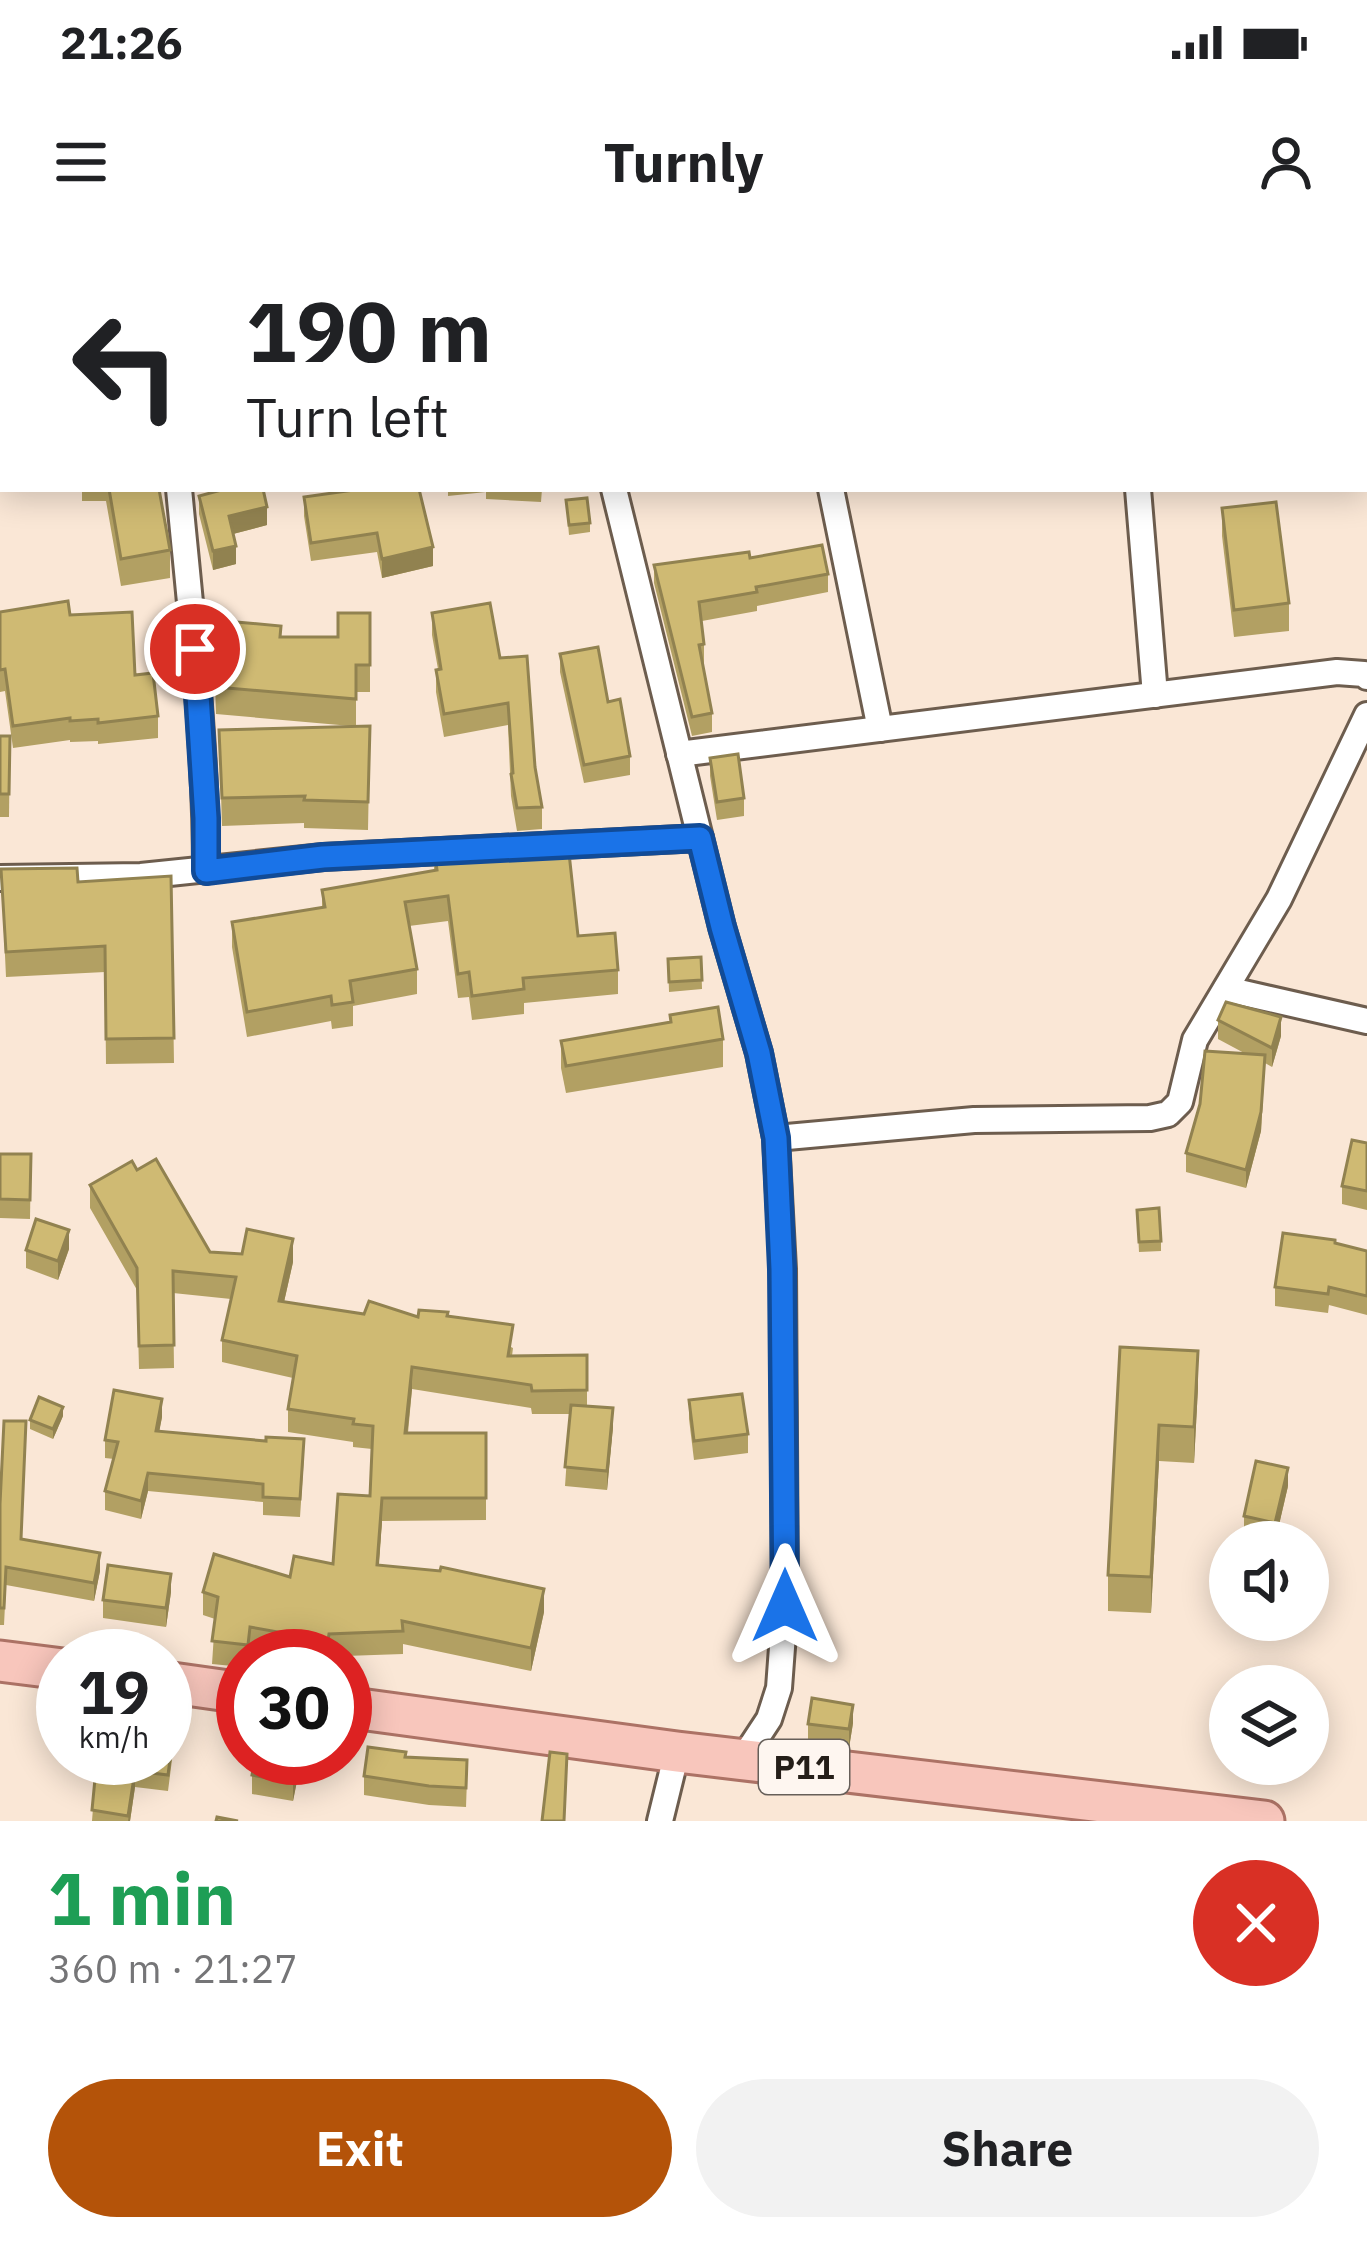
<!DOCTYPE html>
<html lang="en">
<head>
<meta charset="utf-8">
<style>
  body { margin:0; font-family:"IBM Plex Sans",sans-serif; background:#f2f2f2; color:#202124; height:100vh; display:flex; flex-direction:column; font-size:45px; white-space:nowrap }
  * { box-sizing:border-box; margin:0 }
  p { font-size:39px; color:#757577 }
  .icon { flex:none; width:66px; height:66px; fill:none; stroke:currentColor; stroke-width:2; stroke-linecap:round; stroke-linejoin:round }
  .map { position:relative; height:1581px; overflow:hidden }
  .drawer { display:flex; flex-direction:column; background:#fff; flex:1 }
  .drawer>* { flex:none }
  .hud { position:absolute; left:0px; top:0px; width:1368px; height:252px; box-shadow:0 6px 30px #0003; background:#fff; color:#202124; overflow:hidden }
  .buttons { position:absolute; left:1209px; top:1281px; display:grid; gap:24px }
  .buttons a { display:grid; place-items:center; width:120px; height:120px; border-radius:50%; background:#fff; box-shadow:0 6px 30px #0003; font-size:60px }
  .speed { position:absolute; left:36px; top:1389px; display:flex; gap:24px; font-size:60px; font-weight:700; text-align:center }
  .speed>* { display:grid; place-content:center; width:156px; height:156px; border-radius:50%; background:#fff; box-shadow:0 6px 30px #0003; line-height:1 }
  .speed small { font-size:30px; font-weight:400 }
  .speed .limit { border:18px solid #d22; background:#fff; color:#111 }
  .pin { position:absolute; display:grid; place-items:center; width:102px; height:102px; color:#fff; margin:-51px; border:6px solid #fff; border-radius:50%; box-shadow:0 3px 12px #0007 }
  .me { position:absolute; width:132px; margin:-66px; rotate:0deg; stroke-linejoin:round; filter:drop-shadow(0 0 9px #0008) }
  .turn { display:flex; align-items:center; gap:42px; height:252px; padding:0 48px; font-size:54px }
  .turn .icon { width:156px; height:156px; stroke-width:2.5 }
  .turn b { display:block; font-size:84px; line-height:102px }
  .round { display:grid; place-items:center; flex:none; width:126px; height:126px; border-radius:63px; background:#f2f2f2 }
  .headline { display:flex; align-items:center; justify-content:space-between; height:204px; padding:0 48px }
  h1 { font-size:72px; font-weight:700; line-height:90px; color:#1e9e55 }
  .action { display:flex; gap:24px; margin-top:auto; padding:24px 48px }
  .action a { flex:1; height:138px; border-radius:72px; background:#b45309; color:#fff; font-size:48px; font-weight:700; line-height:138px; text-align:center }
  .action a+a { background:#f2f2f2; color:#202124 }
  .status { display:flex; justify-content:space-between; align-items:center; height:84px; padding:0 60px; background:#fff; direction:ltr }
  .status svg { height:33px; fill:currentColor }
  header { display:flex; justify-content:space-between; align-items:center; height:156px; padding:0 48px; background:#fff; font-size:54px; font-weight:700 }
  .map>svg:first-child { display:block }
</style>
</head>
<body>
<div class="status"><b>21:26</b><svg viewBox="0 0 49 12"><path d="M0 12V9h3v3zM5 12V6h3v6zM10 12V3h3v9zM15 12V0h3v12zM26 1h20v11H26zM47 4h2v5h-2z"/></svg></div>
<header><svg class="icon" aria-label="menu" viewBox="0 0 24 24"><path d="M4 6h16M4 12h16M4 18h16"/></svg>Turnly<svg class="icon" aria-label="person" viewBox="0 0 24 24"><circle cx="12" cy="8" r="4"/><path d="M4 21q1-7 8-7t8 7"/></svg></header>
<div class="map">
<svg width="1367" height="1581" viewBox="0 0 1367 1581">
  <rect width="100%" height="100%" fill="#fae7d6"/>
  <g fill="none" stroke-linecap="round" stroke-linejoin="round">
    <g stroke="#6d5d4e" stroke-width="30">
      <g id="street">
        <path d="M 546,0 L 547,3"/>
        <path d="M 1013,0 L 1014,3"/>
        <path d="M 1365,16 L 1367,16"/>
        <path d="M 179,249 C 191,376 206,503 206,631"/>
        <path d="M 614,249 L 722,687 L 759,813 L 776,898 L 783,1029 L 785,1367 L 779,1448 L 769,1479 L 742,1520"/>
        <path d="M 831,249 L 880,489"/>
        <path d="M 1138,249 L 1155,455"/>
        <path d="M 679,514 L 1337,432 L 1364,434 L 1367,437"/>
        <path d="M 0,638 L 141,636 L 323,617 L 700,598"/>
        <path d="M 1226,749 L 1367,781"/>
        <path d="M 776,898 L 974,880 L 1150,878 L 1168,874 L 1180,862 L 1195,800 L 1279,659 L 1367,475"/>
        <path d="M 660,1581 L 677,1512"/>
      </g>
    </g>
    <g stroke="#ac7265" stroke-width="45">
      <g id="primary">
        <path d="M 0,1421 L 63,1429"/>
        <path d="M 165,1442 L 243,1453"/>
        <path d="M 345,1467 L 677,1512 L 1264,1581"/>
      </g>
    </g>
    <use href="#street" stroke="#fff" stroke-width="24"/>
    <use href="#primary" stroke="#f8c6bc" stroke-width="39"/>
  </g>
  <g fill="#b2a063">
    <path d="M 82,249 L 159,249 L 170,310 L 170,338 L 121,346 L 106,261 L 82,261 Z"/>
    <path d="M 361,249 L 433,326 L 382,338 L 377,312 L 311,321 L 304,276 L 304,257 Z"/>
    <path d="M 448,249 L 542,249 L 541,262 L 486,259 L 486,252 L 448,256 Z"/>
    <path d="M 199,256 L 267,285 L 233,294 L 236,324 L 213,330 L 199,274 Z"/>
    <path d="M 566,260 L 590,283 L 590,292 L 569,295 Z"/>
    <path d="M 1222,268 L 1289,363 L 1289,391 L 1234,397 L 1222,296 Z"/>
    <path d="M 750,318 L 828,334 L 828,352 L 757,366 L 757,371 L 702,381 L 704,404 L 704,423 L 702,423 L 712,473 L 712,492 L 692,496 L 654,343 L 654,325 Z"/>
    <path d="M 0,372 L 70,375 L 135,435 L 158,476 L 158,498 L 98,504 L 98,501 L 70,502 L 70,500 L 13,508 L 5,451 L 0,452 Z"/>
    <path d="M 370,373 L 370,452 L 356,452 L 356,486 L 370,486 L 368,590 L 304,588 L 304,583 L 222,586 L 219,490 L 351,486 L 216,474 L 213,380 L 281,397 L 338,397 Z"/>
    <path d="M 432,373 L 500,418 L 535,527 L 542,567 L 542,589 L 517,591 L 511,556 L 508,485 L 444,497 L 436,452 L 436,430 L 438,429 L 432,395 Z"/>
    <path d="M 560,414 L 608,462 L 630,516 L 630,535 L 584,543 L 560,432 Z"/>
    <path d="M 0,496 L 10,496 L 9,577 L 0,577 Z"/>
    <path d="M 710,518 L 744,558 L 744,576 L 717,580 L 710,536 Z"/>
    <path d="M 434,609 L 516,620 L 578,696 L 618,730 L 618,754 L 524,763 L 524,774 L 472,780 L 469,757 L 458,758 L 448,681 L 409,686 L 417,729 L 417,754 L 353,766 L 353,786 L 332,789 L 331,781 L 247,797 L 232,707 L 232,682 L 322,667 L 322,650 L 434,630 Z"/>
    <path d="M 1,629 L 78,642 L 171,636 L 174,823 L 106,824 L 105,732 L 6,737 Z"/>
    <path d="M 701,717 L 702,749 L 669,752 L 668,719 Z"/>
    <path d="M 1218,780 L 1281,796 L 1272,827 L 1265,823 L 1261,891 L 1246,948 L 1186,932 L 1186,913 L 1246,814 L 1218,799 Z"/>
    <path d="M 670,782 L 723,799 L 723,827 L 566,853 L 561,828 L 561,801 Z"/>
    <path d="M 1367,903 L 1367,970 L 1342,964 L 1342,946 Z"/>
    <path d="M 0,914 L 31,914 L 30,979 L 0,978 Z"/>
    <path d="M 137,930 L 210,1012 L 293,1022 L 284,1062 L 364,1074 L 418,1077 L 447,1076 L 513,1108 L 512,1116 L 587,1115 L 587,1166 L 613,1187 L 607,1250 L 565,1246 L 570,1174 L 532,1174 L 531,1168 L 412,1149 L 408,1193 L 486,1193 L 486,1280 L 382,1281 L 379,1325 L 544,1372 L 531,1431 L 403,1404 L 403,1414 L 345,1416 L 284,1416 L 250,1410 L 249,1416 L 243,1416 L 243,1427 L 212,1424 L 215,1379 L 203,1375 L 203,1352 L 290,1337 L 333,1324 L 370,1256 L 372,1209 L 353,1207 L 353,1202 L 288,1192 L 288,1169 L 293,1138 L 222,1122 L 222,1100 L 231,1059 L 173,1053 L 174,1128 L 139,1129 L 137,1050 L 90,968 L 90,945 Z"/>
    <path d="M 1137,970 L 1161,1001 L 1161,1011 L 1139,1012 Z"/>
    <path d="M 69,1009 L 58,1040 L 26,1028 L 26,1010 Z"/>
    <path d="M 1367,1011 L 1367,1075 L 1329,1065 L 1328,1073 L 1275,1066 L 1275,1047 Z"/>
    <path d="M 1120,1107 L 1198,1147 L 1194,1223 L 1159,1221 L 1151,1373 L 1108,1371 L 1108,1335 Z"/>
    <path d="M 689,1160 L 748,1194 L 748,1213 L 694,1220 L 689,1179 Z"/>
    <path d="M 63,1176 L 53,1199 L 30,1189 L 30,1180 Z"/>
    <path d="M 162,1177 L 159,1191 L 304,1217 L 300,1277 L 263,1275 L 263,1262 L 148,1251 L 141,1279 L 105,1270 L 105,1251 L 114,1219 L 105,1218 L 105,1200 Z"/>
    <path d="M 1288,1246 L 1275,1302 L 1244,1295 L 1244,1276 Z"/>
    <path d="M 0,1264 L 22,1299 L 100,1331 L 94,1361 L 6,1345 L 4,1385 L 0,1385 Z"/>
    <path d="M 171,1352 L 166,1387 L 103,1378 L 103,1360 Z"/>
    <path d="M 853,1483 L 849,1508 L 808,1503 L 808,1484 Z"/>
    <path d="M 173,1512 L 168,1551 L 135,1547 L 130,1581 L 92,1581 L 97,1518 Z"/>
    <path d="M 406,1517 L 467,1539 L 466,1567 L 429,1565 L 364,1555 L 364,1536 Z"/>
    <path d="M 299,1518 L 299,1531 L 293,1561 L 252,1554 L 252,1535 Z"/>
  </g>
  <g fill="#918250">
    <path d="M 267,267 L 267,285 L 229,295 L 229,276 Z"/>
    <path d="M 236,306 L 236,324 L 213,330 L 213,311 Z"/>
    <path d="M 433,307 L 433,326 L 382,338 L 382,319 Z"/>
    <path d="M 1281,777 L 1281,796 L 1272,827 L 1272,808 Z"/>
    <path d="M 1265,815 L 1261,891 L 1246,948 L 1246,930 Z"/>
    <path d="M 69,990 L 69,1009 L 58,1040 L 58,1021 Z"/>
    <path d="M 293,999 L 293,1022 L 279,1084 L 279,1061 Z"/>
    <path d="M 1198,1111 L 1198,1147 L 1194,1223 L 1194,1187 Z"/>
    <path d="M 412,1127 L 412,1149 L 405,1216 L 405,1193 Z"/>
    <path d="M 162,1159 L 162,1177 L 156,1209 L 156,1191 Z"/>
    <path d="M 63,1167 L 63,1176 L 53,1199 L 53,1189 Z"/>
    <path d="M 613,1168 L 613,1187 L 607,1250 L 607,1231 Z"/>
    <path d="M 1159,1185 L 1159,1221 L 1151,1373 L 1151,1337 Z"/>
    <path d="M 1288,1228 L 1288,1246 L 1275,1302 L 1275,1283 Z"/>
    <path d="M 148,1233 L 148,1251 L 141,1279 L 141,1261 Z"/>
    <path d="M 382,1258 L 382,1281 L 377,1348 L 377,1325 Z"/>
    <path d="M 100,1313 L 100,1331 L 94,1361 L 94,1343 Z"/>
    <path d="M 171,1334 L 171,1352 L 166,1387 L 166,1368 Z"/>
    <path d="M 544,1349 L 544,1372 L 531,1431 L 531,1408 Z"/>
    <path d="M 853,1465 L 853,1483 L 849,1508 L 849,1489 Z"/>
    <path d="M 298,1518 L 299,1531 L 293,1561 L 293,1543 Z"/>
    <path d="M 135,1531 L 135,1547 L 130,1581 L 128,1581 Z"/>
  </g>
  <g fill="#cfba73" stroke="#918250" stroke-width="3">
    <path d="M 236,0 L 290,0 L 290,3 L 237,3 Z"/>
    <path d="M 483,0 L 506,0 L 506,3 L 455,3 Z"/>
    <path d="M 836,0 L 883,0 L 884,3 L 837,3 Z"/>
    <path d="M 109,249 L 159,249 L 170,310 L 121,319 Z"/>
    <path d="M 225,249 L 263,249 L 267,267 L 229,276 L 236,306 L 213,311 L 199,256 Z"/>
    <path d="M 361,249 L 419,249 L 433,307 L 382,319 L 377,293 L 311,303 L 304,257 Z"/>
    <path d="M 587,258 L 590,283 L 569,285 L 566,260 Z"/>
    <path d="M 1276,262 L 1289,363 L 1234,370 L 1222,268 Z"/>
    <path d="M 822,305 L 828,334 L 756,347 L 757,352 L 699,362 L 704,404 L 699,405 L 712,473 L 692,477 L 654,325 L 749,312 L 750,318 Z"/>
    <path d="M 68,361 L 70,375 L 132,372 L 135,435 L 153,433 L 158,476 L 98,483 L 98,479 L 70,481 L 70,478 L 13,486 L 5,429 L 0,430 L 0,372 Z"/>
    <path d="M 490,363 L 500,418 L 527,416 L 535,527 L 542,567 L 517,568 L 511,534 L 513,533 L 508,463 L 444,474 L 436,430 L 441,429 L 432,373 Z"/>
    <path d="M 338,373 L 370,373 L 370,425 L 356,425 L 356,459 L 216,447 L 213,380 L 281,386 L 280,397 L 338,397 Z"/>
    <path d="M 598,407 L 608,462 L 620,459 L 630,516 L 584,525 L 560,414 Z"/>
    <path d="M 370,486 L 368,562 L 304,560 L 305,556 L 222,558 L 219,490 Z"/>
    <path d="M 0,496 L 10,496 L 9,554 L 0,554 Z"/>
    <path d="M 738,514 L 744,558 L 717,562 L 710,518 Z"/>
    <path d="M 514,599 L 516,620 L 569,613 L 578,696 L 615,693 L 618,730 L 523,738 L 524,749 L 472,756 L 469,732 L 458,734 L 448,656 L 405,662 L 417,729 L 350,741 L 353,762 L 332,765 L 331,756 L 247,772 L 232,682 L 325,667 L 322,650 L 437,630 L 434,609 Z"/>
    <path d="M 77,628 L 78,642 L 171,636 L 174,798 L 106,799 L 105,706 L 6,712 L 1,629 Z"/>
    <path d="M 701,717 L 702,740 L 669,742 L 668,719 Z"/>
    <path d="M 1226,762 L 1281,777 L 1272,808 L 1218,780 Z"/>
    <path d="M 718,767 L 723,799 L 566,826 L 561,801 L 671,782 L 670,775 Z"/>
    <path d="M 1205,811 L 1265,815 L 1261,872 L 1246,930 L 1186,913 L 1200,864 Z"/>
    <path d="M 1352,900 L 1367,903 L 1367,951 L 1342,946 Z"/>
    <path d="M 0,914 L 31,914 L 30,960 L 0,959 Z"/>
    <path d="M 156,919 L 210,1012 L 242,1014 L 247,989 L 293,999 L 279,1061 L 364,1074 L 369,1061 L 418,1077 L 419,1070 L 448,1072 L 447,1076 L 513,1085 L 508,1116 L 587,1115 L 587,1150 L 532,1151 L 531,1145 L 412,1127 L 405,1193 L 486,1193 L 486,1258 L 382,1258 L 377,1325 L 440,1331 L 441,1327 L 544,1349 L 531,1408 L 402,1381 L 403,1391 L 329,1394 L 328,1401 L 250,1387 L 248,1405 L 212,1401 L 218,1357 L 203,1352 L 214,1314 L 290,1337 L 294,1316 L 333,1324 L 338,1254 L 370,1256 L 373,1186 L 353,1184 L 354,1179 L 288,1169 L 297,1116 L 222,1100 L 236,1037 L 173,1031 L 174,1105 L 139,1106 L 137,1028 L 90,945 L 132,921 L 137,930 Z"/>
    <path d="M 1159,968 L 1161,1001 L 1139,1002 L 1137,970 Z"/>
    <path d="M 36,979 L 69,990 L 58,1021 L 26,1010 Z"/>
    <path d="M 1283,993 L 1335,1000 L 1335,1003 L 1367,1011 L 1367,1056 L 1329,1047 L 1328,1054 L 1275,1047 Z"/>
    <path d="M 1120,1107 L 1198,1111 L 1194,1187 L 1159,1185 L 1151,1337 L 1108,1335 Z"/>
    <path d="M 114,1150 L 162,1159 L 156,1191 L 266,1201 L 266,1197 L 304,1199 L 300,1259 L 263,1257 L 263,1244 L 148,1233 L 141,1261 L 105,1251 L 118,1202 L 105,1200 Z"/>
    <path d="M 742,1154 L 748,1194 L 694,1201 L 689,1160 Z"/>
    <path d="M 39,1157 L 63,1167 L 53,1189 L 30,1180 Z"/>
    <path d="M 571,1165 L 613,1168 L 607,1231 L 565,1227 Z"/>
    <path d="M 4,1181 L 26,1181 L 21,1299 L 100,1313 L 94,1343 L 6,1327 L 4,1368 L 0,1368 L 0,1264 Z"/>
    <path d="M 1256,1221 L 1288,1228 L 1275,1283 L 1244,1276 Z"/>
    <path d="M 108,1325 L 171,1334 L 166,1368 L 103,1360 Z"/>
    <path d="M 812,1458 L 853,1465 L 849,1489 L 808,1484 Z"/>
    <path d="M 165,1496 L 173,1496 L 168,1535 L 135,1531 L 128,1576 L 92,1570 L 97,1518 L 165,1518 Z"/>
    <path d="M 368,1507 L 406,1512 L 405,1517 L 467,1520 L 466,1548 L 429,1546 L 364,1536 Z"/>
    <path d="M 550,1512 L 567,1514 L 564,1581 L 542,1581 Z"/>
    <path d="M 255,1518 L 298,1518 L 293,1543 L 252,1535 Z"/>
    <path d="M 217,1577 L 238,1581 L 216,1581 Z"/>
  </g>
  <g fill="none" stroke-linecap="round" stroke-linejoin="round">
    <g stroke="#114b97" stroke-width="30">
      <path id="route" d="M 195,409 L 206,578 L 206,631 L 323,617 L 700,598 L 722,687 L 759,813 L 776,898 L 782,1029 L 785,1366"/>
    </g>
    <use href="#route" stroke="#1a73e8" stroke-width="21"/>
  </g>
  <g text-anchor="middle" stroke-width="9" stroke-linejoin="round" paint-order="stroke">
    <rect fill="#fef6f0" stroke="#665f59" stroke-width="3" x="759" y="1500" width="90" height="54" rx="9"/>
    <g font-size="33" font-weight="bold" fill="#251e18">
      <text x="804" y="1539">P11</text>
    </g>
  </g>
</svg>
<div class="buttons">
<a><svg class="icon" aria-label="sound" viewBox="0 0 24 24"><path d="M4 9h4l5-4v14l-5-4H4zM17 9q2 3 0 6"/></svg></a>
<a><svg class="icon" aria-label="layers" viewBox="0 0 24 24"><path d="M12 4l9 5-9 5-9-5zM3 14l9 5 9-5"/></svg></a>
</div>
<div class="speed"><div>19<small>km/h</small></div><div class="limit">30</div></div>
<div class="pin" style="left:195px;top:409px;background:#d93025"><svg class="icon" aria-label="arrive" viewBox="0 0 24 24"><path d="M6 21V4h12l-3 4 3 4H6"/></svg></div>
<svg class="me" style="left:785px;top:1366px" viewBox="-20 -20 40 40"><path d="M0-17L14 15 0 8-14 15z" fill="#1a73e8" stroke="#fff" stroke-width="4"/></svg>
<div class="hud">
<div class="turn"><svg class="icon" aria-label="left" viewBox="0 0 24 24"><path d="M17 20v-9H6M10 6l-5 5 5 5"/></svg><div><b>190 m</b>Turn left</div></div>
</div>
</div>
<section class="drawer">
<div class="headline"><div><h1>1 min</h1><p>360 m · 21:27</p></div><a class="round" style="background:#d93025;color:#fff"><svg class="icon" aria-label="close" viewBox="0 0 24 24"><path d="M6 6l12 12M18 6L6 18"/></svg></a></div>
<div class="action"><a>Exit</a><a>Share</a></div>
</section>
</body>
</html>
